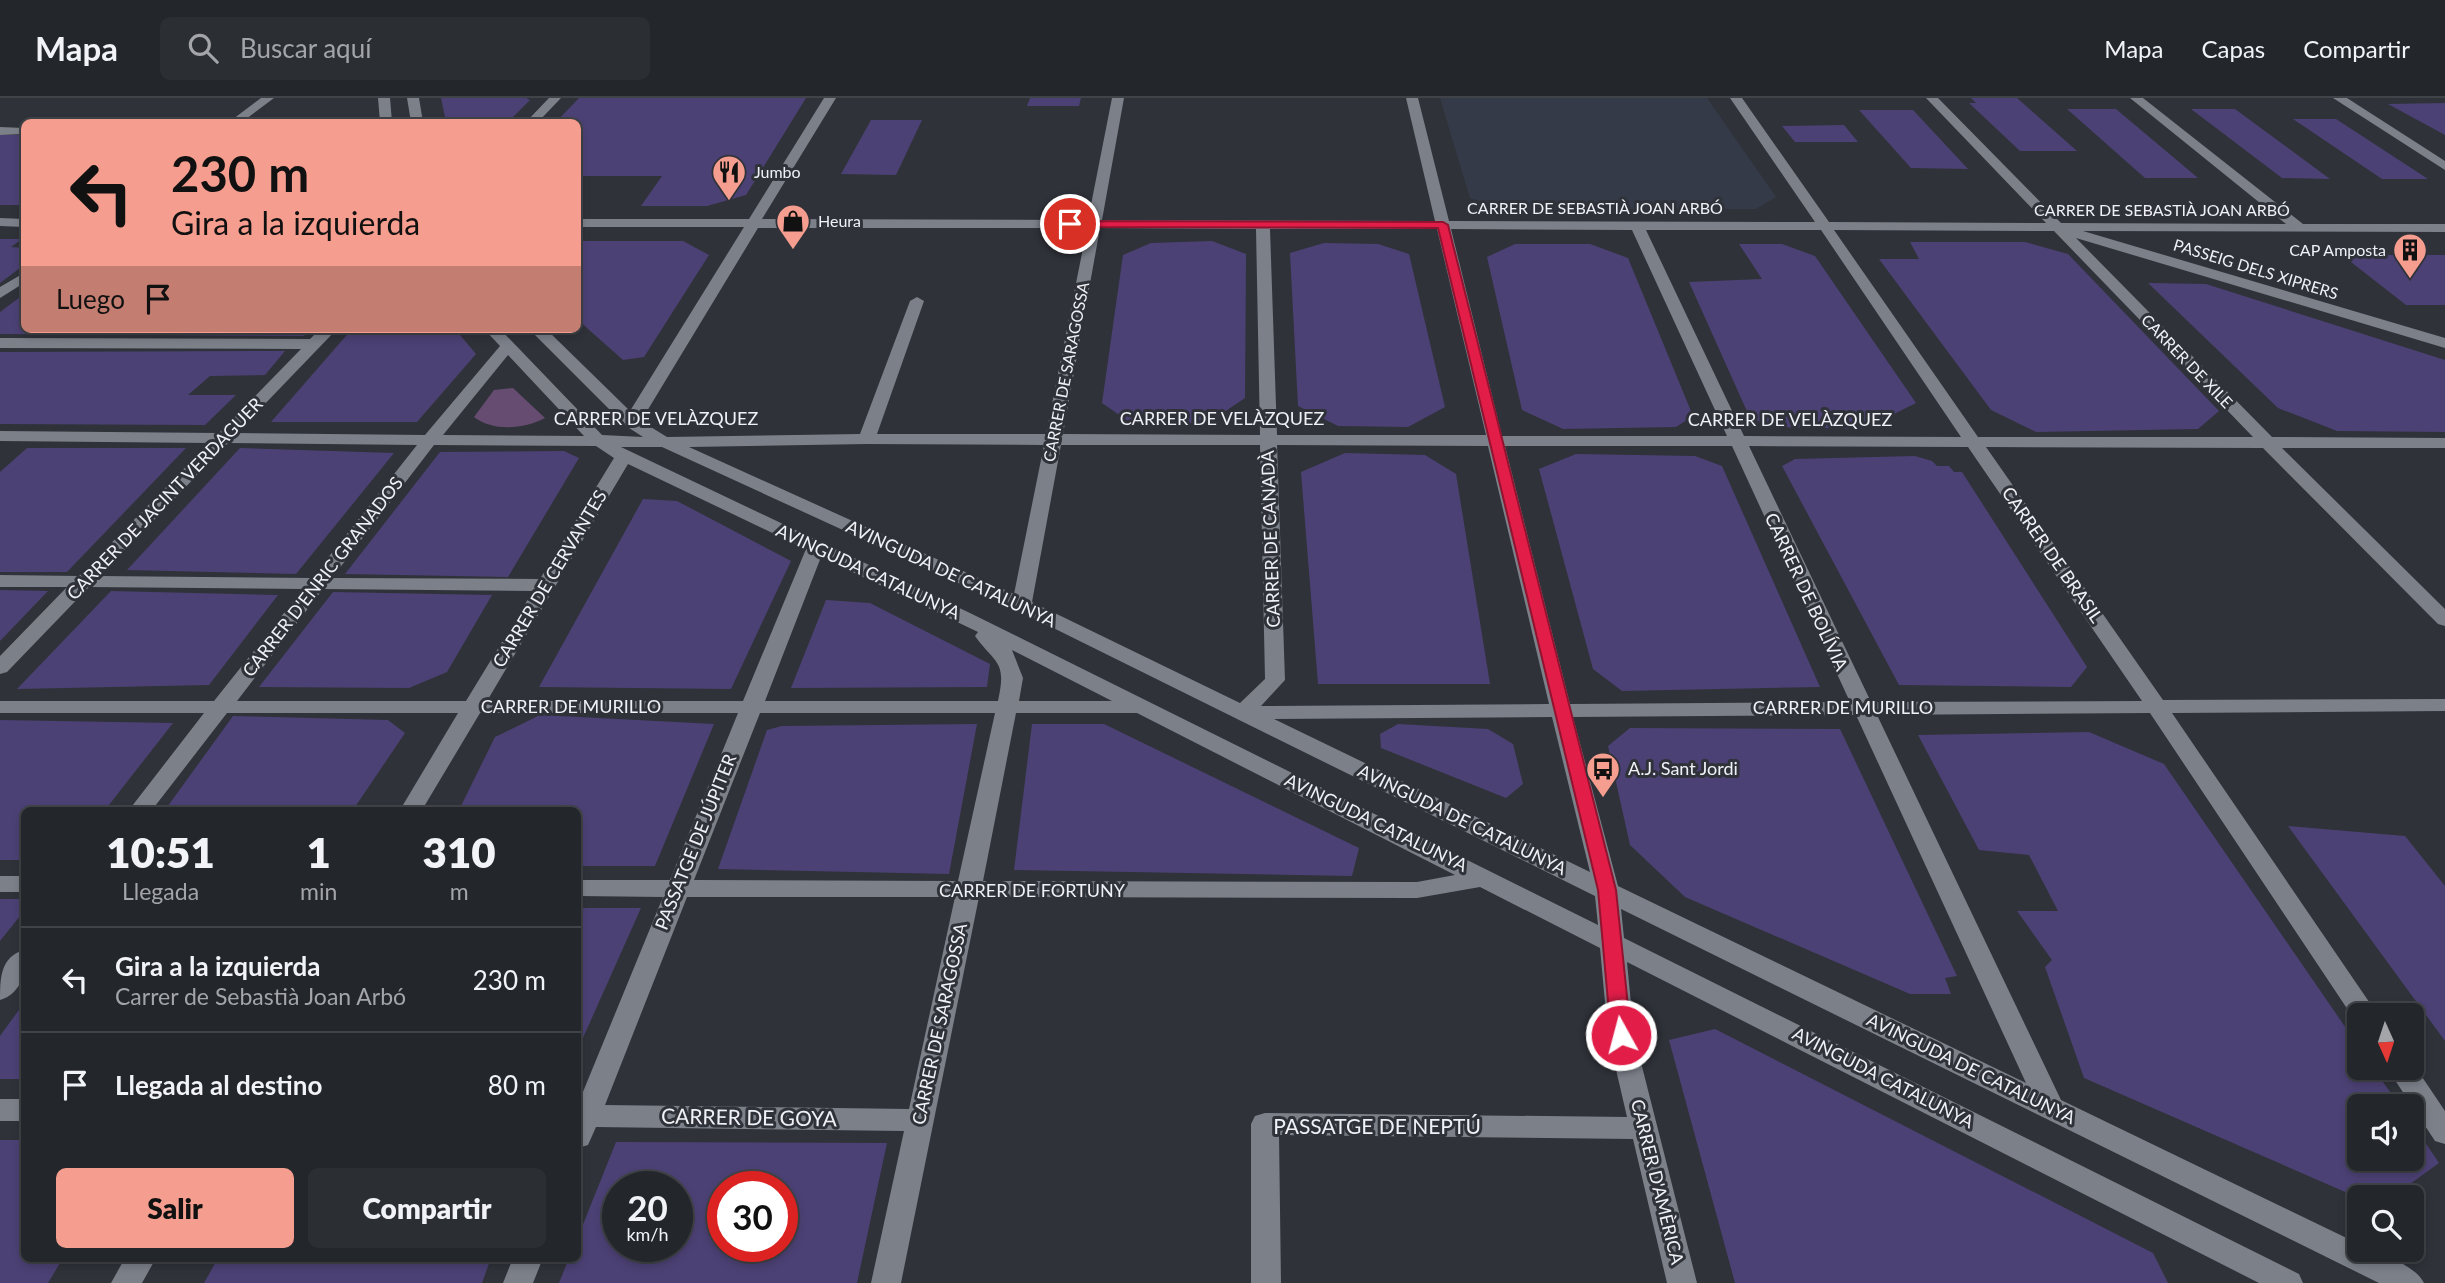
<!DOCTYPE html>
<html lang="es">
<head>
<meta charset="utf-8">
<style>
  body { margin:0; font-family:Lato,sans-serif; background:#2b2e33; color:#f1f3f6; height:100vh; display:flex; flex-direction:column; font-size:26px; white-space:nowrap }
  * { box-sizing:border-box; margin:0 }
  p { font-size:23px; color:#a3a5a9 }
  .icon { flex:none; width:38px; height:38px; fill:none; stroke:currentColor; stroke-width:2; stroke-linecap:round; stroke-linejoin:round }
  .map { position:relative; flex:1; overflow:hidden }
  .sheet { position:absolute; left:21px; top:709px; width:560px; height:455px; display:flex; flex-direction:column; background:#23262b; border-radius:10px; box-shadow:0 4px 10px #0003,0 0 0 2px #404347 }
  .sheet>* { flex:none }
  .guide { position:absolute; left:21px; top:21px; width:560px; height:214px; border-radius:10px; box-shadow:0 4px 10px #0003,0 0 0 2px #404347; background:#f59d8e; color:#111; overflow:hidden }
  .needle { width:46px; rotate:177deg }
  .buttons { position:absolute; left:2347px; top:905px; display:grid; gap:14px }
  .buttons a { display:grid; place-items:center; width:77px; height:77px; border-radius:10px; background:#23262b; box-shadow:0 4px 10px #0003,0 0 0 2px #404347; font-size:35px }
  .speed { position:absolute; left:602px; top:1073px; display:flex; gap:14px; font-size:35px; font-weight:700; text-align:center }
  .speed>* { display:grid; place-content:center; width:91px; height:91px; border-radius:50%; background:#23262b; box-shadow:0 4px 10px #0003,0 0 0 2px #404347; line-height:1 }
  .speed small { font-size:18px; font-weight:400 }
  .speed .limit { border:10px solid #d22; background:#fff; color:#111 }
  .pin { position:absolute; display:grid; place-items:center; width:60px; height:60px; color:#fff; margin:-30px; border:4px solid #fff; border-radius:50%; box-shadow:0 2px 7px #0007 }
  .me { position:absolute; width:77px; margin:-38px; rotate:353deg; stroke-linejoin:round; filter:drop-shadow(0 0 5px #0008) }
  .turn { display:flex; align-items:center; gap:24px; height:147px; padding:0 35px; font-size:32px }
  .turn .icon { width:91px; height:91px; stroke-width:2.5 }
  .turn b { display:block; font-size:49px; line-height:60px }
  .then { display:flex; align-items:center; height:66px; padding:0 35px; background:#0003; gap:14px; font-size:26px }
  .eta { display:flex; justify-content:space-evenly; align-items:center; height:119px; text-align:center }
  .eta b { font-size:42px; font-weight:800; line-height:49px }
  .action { display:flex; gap:14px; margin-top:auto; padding:14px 35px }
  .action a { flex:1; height:80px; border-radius:10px; background:#f59d8e; color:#111; font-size:28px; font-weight:800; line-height:80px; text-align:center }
  .action a+a { background:#2b2e33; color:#f1f3f6 }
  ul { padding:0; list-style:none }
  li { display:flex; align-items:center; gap:21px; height:105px; padding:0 35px; border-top:2px solid #404347 }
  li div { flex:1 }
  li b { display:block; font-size:26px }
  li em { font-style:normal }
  header { display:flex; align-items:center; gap:42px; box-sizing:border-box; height:98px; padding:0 35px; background:#23262b; border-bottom:2px solid #404347 }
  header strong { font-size:33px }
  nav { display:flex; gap:38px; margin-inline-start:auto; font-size:24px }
  .search { width:490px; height:63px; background:#2b2e33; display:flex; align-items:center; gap:18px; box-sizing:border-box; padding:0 24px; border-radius:10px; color:#a3a5a9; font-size:26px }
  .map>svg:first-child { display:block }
</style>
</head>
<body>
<header>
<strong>Mapa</strong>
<div class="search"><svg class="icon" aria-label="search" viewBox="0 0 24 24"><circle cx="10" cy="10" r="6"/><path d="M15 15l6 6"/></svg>Buscar aquí</div>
<nav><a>Mapa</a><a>Capas</a><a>Compartir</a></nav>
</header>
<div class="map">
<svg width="2445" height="1185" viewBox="0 0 2445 1185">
  <rect width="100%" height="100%" fill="#2f3239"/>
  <path fill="#353a48" d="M 1440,0 L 1707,0 L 1776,99 L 1756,111 L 1511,112 L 1470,100 Z"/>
  <path fill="#674c72" d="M 513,290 L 545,320 C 524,331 494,334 474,319 L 494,292 Z"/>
  <g fill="#4c4174" fill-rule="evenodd">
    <path d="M 441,0 L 526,0 L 530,2 L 508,24 L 446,24 Z"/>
    <path d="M 579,0 L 806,0 L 746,97 L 707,108 L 641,108 L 662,78 L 578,78 L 578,24 L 556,24 Z"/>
    <path d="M 1030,0 L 1081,0 L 1079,8 L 1027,8 Z"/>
    <path d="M 1971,0 L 2017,0 L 2077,53 L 2020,53 L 1969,5 L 1976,5 Z"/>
    <path d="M 2445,5 L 2445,37 L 2388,6 Z"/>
    <path d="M 2067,11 L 2116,11 L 2198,80 L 2145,80 Z"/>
    <path d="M 2191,11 L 2235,11 L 2330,81 L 2282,80 Z"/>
    <path d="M 1859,12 L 1913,12 L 1968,71 L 1911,70 Z"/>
    <path d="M 2293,21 L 2336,21 L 2428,81 L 2382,81 Z"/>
    <path d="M 871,22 L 922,22 L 896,77 L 841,76 Z"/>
    <path d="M 1844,27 L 1858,44 L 1795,44 L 1782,28 Z"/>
    <rect x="0" y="37" width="24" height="70"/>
    <path d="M 0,141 L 22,141 L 11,149 L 24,150 L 24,167 L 0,185 Z"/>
    <path d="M 578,143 L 683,143 L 709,157 L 644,259 L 623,262 L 578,222 Z"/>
    <path d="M 1212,143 L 1246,156 L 1245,300 L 1208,325 L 1131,325 L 1102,305 L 1123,157 L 1151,145 Z"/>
    <path d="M 1910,144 L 2025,144 L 2068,156 L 2219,313 L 2198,331 L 2036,334 L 1991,312 L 1879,161 L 1919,161 Z"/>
    <path d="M 1324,145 L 1378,146 L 1409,156 L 1445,309 L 1408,329 L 1338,328 L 1298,308 L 1290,155 Z"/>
    <path d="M 1515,146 L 1590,146 L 1628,160 L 1693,318 L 1676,329 L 1563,331 L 1522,312 L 1487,159 Z"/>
    <path d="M 1739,146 L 1782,146 L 1815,158 L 1916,305 L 1864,331 L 1773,329 L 1750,320 L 1689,184 L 1762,181 Z"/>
    <path d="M 2342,157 L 2445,157 L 2445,207 L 2406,207 Z"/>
    <path d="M 2148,185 L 2206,186 L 2445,262 L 2445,334 L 2337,333 L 2278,310 Z"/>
    <path d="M 24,196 L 24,231 L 310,231 L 304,238 L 0,236 L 0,214 Z"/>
    <path d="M 352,231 L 455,231 L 476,256 L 417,324 L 271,324 Z"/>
    <path d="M 285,253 L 265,277 L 210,278 L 188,297 L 236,297 L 205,327 L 0,326 L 0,254 Z"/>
    <path d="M 27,350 L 186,350 L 67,474 L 0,474 L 0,374 Z"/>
    <path d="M 240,350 L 394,355 L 296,476 L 127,472 Z"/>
    <path d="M 564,353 L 579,360 L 508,479 L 345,476 L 440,354 Z"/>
    <path d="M 1345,355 L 1425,357 L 1456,376 L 1490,586 L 1318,586 L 1301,374 Z"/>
    <path d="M 1576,356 L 1695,358 L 1722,368 L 1820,589 L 1622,593 L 1593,571 L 1539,371 Z"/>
    <path d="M 1915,358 L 1932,363 L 1937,368 L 1949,368 L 1954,374 L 1962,374 L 2087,569 L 2071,589 L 1899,587 L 1782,368 L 1795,361 Z"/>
    <path d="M 643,401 L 677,403 L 791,463 L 731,591 L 539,589 Z"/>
    <path d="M 0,492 L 48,493 L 0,543 Z"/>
    <path d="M 111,493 L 278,497 L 209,587 L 17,591 Z"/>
    <path d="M 333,494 L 492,497 L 447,574 L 409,590 L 259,589 Z"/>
    <path d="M 826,502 L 870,505 L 990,566 L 987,589 L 791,590 Z"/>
    <path d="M 540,617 L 714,626 L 655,768 L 578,768 L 578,712 L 459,712 L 495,639 Z"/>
    <path d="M 233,618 L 388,622 L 405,635 L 353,712 L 165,712 Z"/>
    <path d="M 0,622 L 173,625 L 105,712 L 24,712 L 24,762 L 0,762 Z"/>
    <path d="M 977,626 L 949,776 L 718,771 L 767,632 L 782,628 Z"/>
    <path d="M 1032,626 L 1104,626 L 1359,750 L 1352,778 L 1014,772 Z"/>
    <path d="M 1398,626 L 1488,631 L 1513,646 L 1523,686 L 1506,700 L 1381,650 L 1380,636 Z"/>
    <path d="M 1630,630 L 1840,631 L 1957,878 L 1945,880 L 1951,896 L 1910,896 L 1685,799 L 1630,747 L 1608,648 Z"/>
    <path d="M 2089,634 L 2164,666 L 2359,949 L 2359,970 L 2373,970 L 2400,1008 L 2359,1008 L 2359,1060 L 2412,1060 L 2412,1025 L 2439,1065 L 2392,1099 L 2359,1100 L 2084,980 L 2045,869 L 2052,862 L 2017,813 L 2058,813 L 2029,757 L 1979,752 L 1918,637 Z"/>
    <path d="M 2288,728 L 2405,738 L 2445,788 L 2445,943 Z"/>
    <path d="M 0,801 L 24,801 L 24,813 L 0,843 Z"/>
    <path d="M 578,810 L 641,810 L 578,951 Z"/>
    <path d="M 24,905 L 24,981 L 0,981 L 0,938 Z"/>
    <path d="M 1715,931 L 2153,1155 L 2168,1185 L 1735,1185 L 1669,942 Z"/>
    <path d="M 0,1042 L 24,1042 L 24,1160 L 63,1160 L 48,1185 L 0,1185 Z"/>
    <path d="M 616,1044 L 887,1045 L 857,1185 L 559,1185 L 569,1160 L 578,1160 L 578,1139 ZM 618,1088 L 677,1088 L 677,1148 L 618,1148 ZM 723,1088 L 782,1088 L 782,1148 L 723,1148 Z"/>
    <path d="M 218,1160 L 491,1160 L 482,1185 L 204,1185 Z"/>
  </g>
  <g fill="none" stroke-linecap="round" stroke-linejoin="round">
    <g fill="#7c8089" fill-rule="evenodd">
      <path d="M 261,0 L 274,0 L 242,24 L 229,24 Z"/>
      <path d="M 378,0 L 390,0 L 392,24 L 380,24 Z"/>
      <path d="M 407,0 L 419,0 L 423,24 L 411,24 Z"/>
      <path d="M 549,0 L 561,0 L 538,24 L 526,24 Z"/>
      <path d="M 824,0 L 836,0 L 762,121 L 1088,122 L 1112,0 L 1124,0 L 1102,122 L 1435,123 L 1406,0 L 1418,0 L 1449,123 L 1815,124 L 1730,0 L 1742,0 L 1829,124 L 2046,125 L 1926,0 L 1938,0 L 2061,125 L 2286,126 L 2130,0 L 2143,0 L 2303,126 L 2445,126 L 2445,134 L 2083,133 L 2445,240 L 2445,250 L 2076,140 L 2272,339 L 2445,340 L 2445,350 L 2282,350 L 2445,511 L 2445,528 L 2438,526 L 2263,350 L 1986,349 L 2163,602 L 2445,601 L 2445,613 L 2172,615 L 2378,917 L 2359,917 L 2359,925 L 2356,924 L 2150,615 L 1877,617 L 2061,1002 L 2359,1146 L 2359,1152 C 2378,1152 2416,1168 2424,1185 L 2379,1185 L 1621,811 L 1624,840 L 2299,1176 L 2303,1185 L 2259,1185 L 1627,864 L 1634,937 L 1697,1185 L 1667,1185 L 1633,1041 L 1279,1037 L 1281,1185 L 1251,1185 L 1251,1026 L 1255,1018 L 1265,1015 L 1627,1019 L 1608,937 L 1600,850 L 1480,789 L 1417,800 L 979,799 L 901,1185 L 871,1185 L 904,1033 L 596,1029 L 588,1047 L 578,1050 L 578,1006 L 663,799 L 578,798 L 578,782 L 670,782 L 738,615 L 480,615 L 422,712 L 400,712 L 458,615 L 227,615 L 152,712 L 129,712 L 204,615 L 0,615 L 0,603 L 214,603 L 303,491 L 89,489 L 7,574 L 0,576 L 0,558 L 67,489 L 0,489 L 0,477 L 79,478 L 209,345 L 0,343 L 0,333 L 219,335 L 301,251 L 0,250 L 0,240 L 310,241 L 320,231 L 337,231 L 237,335 L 425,337 L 500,248 L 484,231 L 500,231 L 602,337 L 643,339 L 626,328 L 529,231 L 546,231 L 630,313 L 744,129 L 578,129 L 578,121 L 749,121 ZM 758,130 L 1087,130 L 1046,336 L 877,336 L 924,203 L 917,199 L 910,203 L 860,336 L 667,339 L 641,323 ZM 1100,130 L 1256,131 L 1260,337 L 1063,336 ZM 1270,131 L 1437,131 L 1486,337 L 1277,337 ZM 1451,131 L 1632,132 L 1727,338 L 1502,338 ZM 1646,132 L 1821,132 L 1961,339 L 1744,338 ZM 1834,132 L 2054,133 L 2253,339 L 1978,339 ZM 508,257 L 584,338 L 443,337 ZM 228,345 L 417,347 L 312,480 L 100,478 ZM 867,346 L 1044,347 L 1014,496 L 689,349 ZM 434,347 L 596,348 L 614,360 L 540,481 L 332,480 ZM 1061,347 L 1260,347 L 1265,581 L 1240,605 L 1032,504 ZM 1277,347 L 1488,348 L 1549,606 L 1261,608 L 1285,582 ZM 1505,348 L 1732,348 L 1850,604 L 1570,606 ZM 1749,348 L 1968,349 L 2142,603 L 1871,604 ZM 621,349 L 662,349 L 1015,511 L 1595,798 L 1598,827 L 972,516 ZM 628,366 L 806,451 L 743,603 L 487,603 ZM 821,459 L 978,534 L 975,538 C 996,567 1007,562 998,603 L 765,603 ZM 323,491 L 533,493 L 466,603 L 237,603 ZM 1012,552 L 1112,603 L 1019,603 L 1023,580 ZM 760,615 L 995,615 L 958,783 L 694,782 ZM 1016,615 L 1137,615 L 1455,777 L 1417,784 L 983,783 ZM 1856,617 L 2026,985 L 1618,788 L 1573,619 ZM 1552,619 L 1590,774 L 1274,621 ZM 687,799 L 955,799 L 909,1011 L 605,1007 Z"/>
      <path d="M 2333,0 L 2347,0 L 2445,63 L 2445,72 Z"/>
      <path d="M 0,29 L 24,30 L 24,36 L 0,37 Z"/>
      <path d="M 0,120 L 24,121 L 24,129 L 0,128 Z"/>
      <path d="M 24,175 L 24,185 L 0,200 L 0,189 Z"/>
      <rect x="0" y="778" width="24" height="16"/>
      <path d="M 24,852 C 26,872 23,895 0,902 C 0,881 0,859 24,852 Z"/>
      <path d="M 2412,964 L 2445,1013 L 2445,1046 L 2435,1043 L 2387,970 L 2412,970 Z"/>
      <rect x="0" y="1001" width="24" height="22"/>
      <path d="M 125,1160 L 156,1160 L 142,1185 L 111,1185 Z"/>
      <path d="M 513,1160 L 543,1160 L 533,1185 L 503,1185 Z"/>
    </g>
  </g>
  <path fill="#e11d48" stroke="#92132f" stroke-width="2" d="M 1067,123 L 1443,124 L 1448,127 L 1616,792 L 1631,937 L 1628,943 L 1614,943 L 1611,937 L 1598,792 L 1438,130 L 1070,129 L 1065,126 Z"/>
  <defs>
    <g id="restaurant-pin" transform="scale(1.75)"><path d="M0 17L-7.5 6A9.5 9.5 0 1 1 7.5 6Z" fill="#f59d8e" stroke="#2f3239"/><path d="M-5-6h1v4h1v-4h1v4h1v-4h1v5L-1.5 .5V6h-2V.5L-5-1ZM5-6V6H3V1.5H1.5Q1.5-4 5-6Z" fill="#111"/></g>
    <g id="shop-pin" transform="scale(1.75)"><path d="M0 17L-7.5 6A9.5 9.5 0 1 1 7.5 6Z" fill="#f59d8e" stroke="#2f3239"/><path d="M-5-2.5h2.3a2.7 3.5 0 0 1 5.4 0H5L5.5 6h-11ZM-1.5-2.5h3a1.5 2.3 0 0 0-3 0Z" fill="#111"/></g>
    <g id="building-pin" transform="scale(1.75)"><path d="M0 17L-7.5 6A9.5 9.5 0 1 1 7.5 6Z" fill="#f59d8e" stroke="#2f3239"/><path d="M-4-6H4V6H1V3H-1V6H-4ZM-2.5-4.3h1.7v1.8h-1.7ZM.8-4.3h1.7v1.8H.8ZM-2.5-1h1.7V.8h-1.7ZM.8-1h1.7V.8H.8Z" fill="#111"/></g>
    <g id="bus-pin" transform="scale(1.75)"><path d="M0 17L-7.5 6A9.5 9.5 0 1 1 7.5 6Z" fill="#f59d8e" stroke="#2f3239"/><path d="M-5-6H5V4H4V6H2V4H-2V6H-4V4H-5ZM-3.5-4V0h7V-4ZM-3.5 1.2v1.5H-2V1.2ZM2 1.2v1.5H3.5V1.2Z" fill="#111"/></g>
  </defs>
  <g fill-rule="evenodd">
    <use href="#restaurant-pin" x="729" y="74"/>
    <use href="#shop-pin" x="793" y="123"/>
    <use href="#building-pin" x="2410" y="152"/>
    <use href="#bus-pin" x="1603" y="671"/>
  </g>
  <g text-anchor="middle" stroke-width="6" stroke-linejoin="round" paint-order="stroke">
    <g font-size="16" fill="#eff1f6" stroke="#2f3239" text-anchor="start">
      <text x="754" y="80">Jumbo</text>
      <text x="818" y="129">Heura</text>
      <text x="2386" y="158" text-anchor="end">CAP Amposta</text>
    </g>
    <g font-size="16" fill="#eff1f6" stroke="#2f3239">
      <text x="1595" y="116">CARRER DE SEBASTIÀ JOAN ARBÓ</text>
      <text x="2162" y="118">CARRER DE SEBASTIÀ JOAN ARBÓ</text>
      <text transform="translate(2256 171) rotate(17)" y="6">PASSEIG DELS XIPRERS</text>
      <text transform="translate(2187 263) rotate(46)" y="6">CARRER DE XILE</text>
      <text transform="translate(1066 274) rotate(-79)" y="6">CARRER DE SARAGOSSA</text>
    </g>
    <g font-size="18" fill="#eff1f6" stroke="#2f3239">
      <text x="656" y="327">CARRER DE VELÀZQUEZ</text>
      <text x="1222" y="327">CARRER DE VELÀZQUEZ</text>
      <text x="1790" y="328">CARRER DE VELÀZQUEZ</text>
      <text transform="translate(165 401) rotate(-46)" y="6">CARRER DE JACINT VERDAGUER</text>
      <text transform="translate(1271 441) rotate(-92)" y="6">CARRER DE CANADÀ</text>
      <text transform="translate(2052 457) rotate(55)" y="6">CARRER DE BRASIL</text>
      <text transform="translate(868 474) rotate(25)" y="6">AVINGUDA CATALUNYA</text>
      <text transform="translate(951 476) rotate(25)" y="6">AVINGUDA DE CATALUNYA</text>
      <text transform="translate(323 479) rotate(-52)" y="6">CARRER D'ENRIC GRANADOS</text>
      <text transform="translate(550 481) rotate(-59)" y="6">CARRER DE CERVANTES</text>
      <text transform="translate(1806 494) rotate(65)" y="6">CARRER DE BOLÍVIA</text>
      <text x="571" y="615">CARRER DE MURILLO</text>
      <text x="1843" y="616">CARRER DE MURILLO</text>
      <text transform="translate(1462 722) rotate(26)" y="6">AVINGUDA DE CATALUNYA</text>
      <text transform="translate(1376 725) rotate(26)" y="6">AVINGUDA CATALUNYA</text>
      <text transform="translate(696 744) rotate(-68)" y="6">PASSATGE DE JÚPITER</text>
      <text x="1032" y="799">CARRER DE FORTUNY</text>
      <text transform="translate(940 926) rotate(-78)" y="6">CARRER DE SARAGOSSA</text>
      <text transform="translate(1971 971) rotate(26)" y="6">AVINGUDA DE CATALUNYA</text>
      <text transform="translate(1883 980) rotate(27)" y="6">AVINGUDA CATALUNYA</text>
      <text transform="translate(1657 1084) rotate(76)" y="6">CARRER D'AMÈRICA</text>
    </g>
    <g font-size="18" fill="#eff1f6" stroke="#2f3239" text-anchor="start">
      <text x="1628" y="677">A.J. Sant Jordi</text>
    </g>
    <g font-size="21" fill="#eff1f6" stroke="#2f3239">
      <text transform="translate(749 1020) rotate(1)" y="7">CARRER DE GOYA</text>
      <text x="1377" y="1036">PASSATGE DE NEPTÚ</text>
    </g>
  </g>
</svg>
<div class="buttons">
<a><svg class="needle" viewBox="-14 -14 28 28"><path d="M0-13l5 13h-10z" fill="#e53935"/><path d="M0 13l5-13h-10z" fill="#a3a5a9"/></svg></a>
<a><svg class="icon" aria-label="sound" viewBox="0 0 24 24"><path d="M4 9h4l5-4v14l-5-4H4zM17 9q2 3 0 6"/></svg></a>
<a><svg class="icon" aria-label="search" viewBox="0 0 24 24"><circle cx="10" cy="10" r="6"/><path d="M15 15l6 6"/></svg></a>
</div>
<div class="speed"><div>20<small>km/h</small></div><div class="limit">30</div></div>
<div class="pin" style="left:1070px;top:126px;background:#d93025"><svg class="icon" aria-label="arrive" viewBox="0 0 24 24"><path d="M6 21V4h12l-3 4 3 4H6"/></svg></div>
<svg class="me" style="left:1621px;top:937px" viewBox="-20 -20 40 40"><circle r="17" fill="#e11d48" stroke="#fff" stroke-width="3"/><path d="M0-11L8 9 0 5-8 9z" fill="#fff"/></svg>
<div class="guide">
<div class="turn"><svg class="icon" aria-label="left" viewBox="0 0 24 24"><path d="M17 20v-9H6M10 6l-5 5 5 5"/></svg><div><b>230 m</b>Gira a la izquierda</div></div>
<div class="then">Luego<svg class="icon" aria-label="arrive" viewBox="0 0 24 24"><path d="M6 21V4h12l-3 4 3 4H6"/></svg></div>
</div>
<section class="sheet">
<div class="eta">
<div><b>10:51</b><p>Llegada</p></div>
<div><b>1</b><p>min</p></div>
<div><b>310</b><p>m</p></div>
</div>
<ul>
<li><svg class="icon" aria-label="left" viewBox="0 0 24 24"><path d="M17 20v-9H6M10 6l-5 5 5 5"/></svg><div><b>Gira a la izquierda</b><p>Carrer de Sebastià Joan Arbó</p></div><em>230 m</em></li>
<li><svg class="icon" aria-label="arrive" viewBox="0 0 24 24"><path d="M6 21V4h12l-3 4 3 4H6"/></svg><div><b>Llegada al destino</b></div><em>80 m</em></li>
</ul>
<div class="action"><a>Salir</a><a>Compartir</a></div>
</section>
</div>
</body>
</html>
